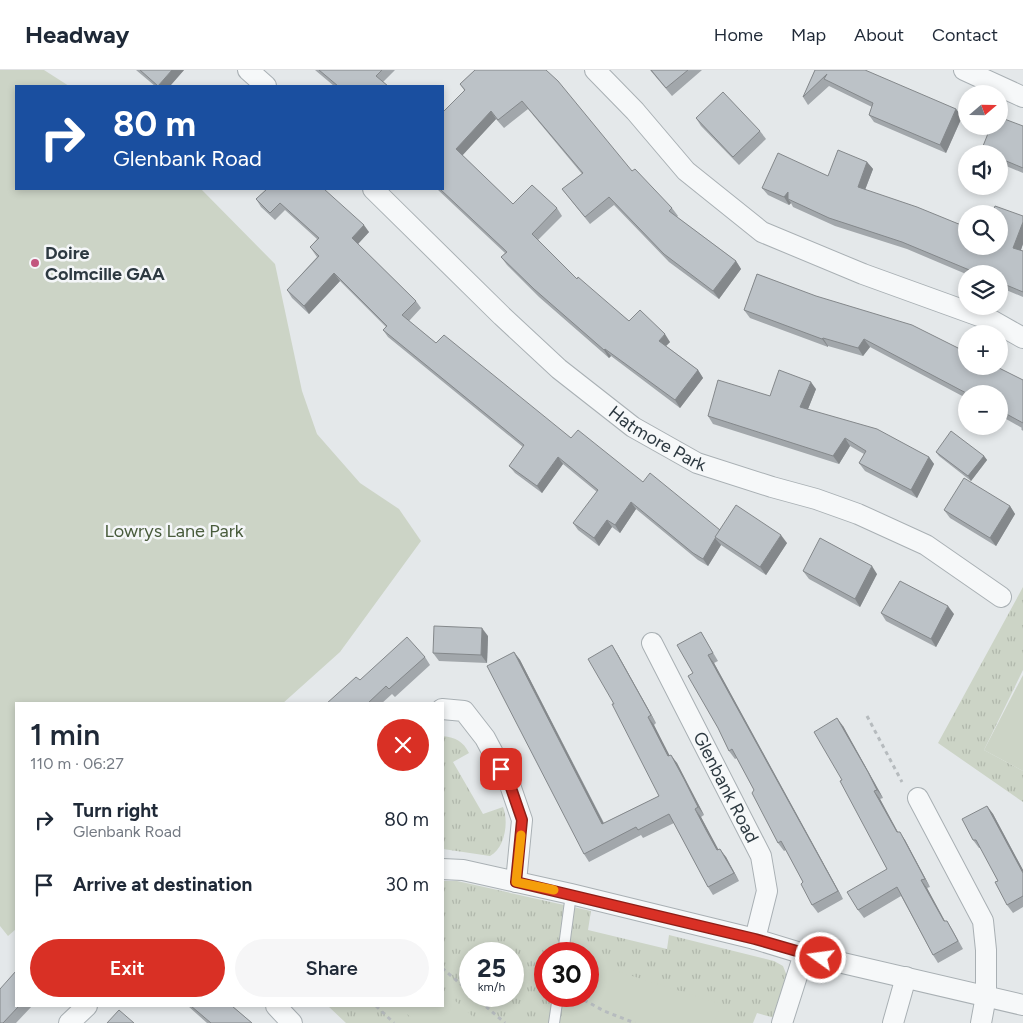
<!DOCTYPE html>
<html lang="en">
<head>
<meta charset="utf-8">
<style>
  body { margin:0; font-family:Figtree,sans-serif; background:#f6f6f7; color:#1f2937; height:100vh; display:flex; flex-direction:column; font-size:19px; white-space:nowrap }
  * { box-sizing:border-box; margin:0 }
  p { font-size:16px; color:#747a83 }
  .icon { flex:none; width:28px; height:28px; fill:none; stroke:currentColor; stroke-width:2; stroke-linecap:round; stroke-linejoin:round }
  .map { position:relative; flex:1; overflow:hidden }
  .drawer { position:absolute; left:15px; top:632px; width:429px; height:305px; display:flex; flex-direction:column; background:#fff; border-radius:0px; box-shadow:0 2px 8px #0003 }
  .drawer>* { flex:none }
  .top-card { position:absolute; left:15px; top:15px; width:429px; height:105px; border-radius:0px; box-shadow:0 2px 8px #0003; background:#1a4fa0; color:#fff; overflow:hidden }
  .needle { width:32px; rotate:70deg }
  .buttons { position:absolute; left:958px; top:15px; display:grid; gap:10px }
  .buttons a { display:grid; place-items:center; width:50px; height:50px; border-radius:50%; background:#fff; box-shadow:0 2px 8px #0003; font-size:25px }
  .speed { position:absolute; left:459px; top:872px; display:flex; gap:10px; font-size:25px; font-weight:700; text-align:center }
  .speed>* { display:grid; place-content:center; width:65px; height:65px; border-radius:50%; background:#fff; box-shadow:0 2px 8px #0003; line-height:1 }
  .speed small { font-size:12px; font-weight:400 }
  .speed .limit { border:8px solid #d22; background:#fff; color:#111 }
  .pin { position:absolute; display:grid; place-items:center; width:42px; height:42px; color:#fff; margin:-21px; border-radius:10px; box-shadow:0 2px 8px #0006 }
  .me { position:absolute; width:55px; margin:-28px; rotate:284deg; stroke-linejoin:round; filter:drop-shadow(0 0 4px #0008) }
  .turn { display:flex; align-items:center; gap:18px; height:105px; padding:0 15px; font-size:22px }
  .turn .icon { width:65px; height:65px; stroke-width:2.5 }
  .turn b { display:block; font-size:35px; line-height:42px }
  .round { display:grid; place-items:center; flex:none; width:52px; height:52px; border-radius:26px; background:#f6f6f7 }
  .headline { display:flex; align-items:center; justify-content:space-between; height:85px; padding:0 15px }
  h1 { font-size:30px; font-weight:600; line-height:38px }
  .button { display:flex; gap:10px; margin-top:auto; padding:10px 15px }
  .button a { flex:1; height:58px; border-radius:30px; background:#d93025; color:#fff; font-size:20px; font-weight:600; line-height:58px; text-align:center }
  .button a+a { background:#f6f6f7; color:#1f2937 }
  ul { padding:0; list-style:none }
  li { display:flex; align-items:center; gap:15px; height:65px; padding:0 15px }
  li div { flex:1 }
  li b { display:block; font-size:19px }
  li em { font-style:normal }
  header { display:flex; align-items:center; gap:30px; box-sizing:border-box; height:70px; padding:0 25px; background:#fff; border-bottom:1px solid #e0e1e3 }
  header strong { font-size:24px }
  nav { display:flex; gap:28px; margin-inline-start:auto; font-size:18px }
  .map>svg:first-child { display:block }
</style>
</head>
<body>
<header>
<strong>Headway</strong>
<nav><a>Home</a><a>Map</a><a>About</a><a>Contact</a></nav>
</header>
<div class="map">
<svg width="1023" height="953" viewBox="0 0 1023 953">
  <defs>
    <pattern id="grass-tufts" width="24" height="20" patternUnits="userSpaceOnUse" patternTransform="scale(1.25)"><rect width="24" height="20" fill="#ccd4c6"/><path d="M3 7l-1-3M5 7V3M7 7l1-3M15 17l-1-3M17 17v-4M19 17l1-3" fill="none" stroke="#b0b7ab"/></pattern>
  </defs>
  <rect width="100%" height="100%" fill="#e4e8ea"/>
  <g fill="url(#grass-tufts)" fill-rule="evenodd">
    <path d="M 1023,517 L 1023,600 L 984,680 L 1023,701 L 1023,732 L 938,673 Z"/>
    <path d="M 443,666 C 456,668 463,671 469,683 L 453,692 L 483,744 L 503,737 C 509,752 505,778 490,786 L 443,779 Z"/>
    <path d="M 443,811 L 457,811 L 591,841 L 588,860 L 667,879 L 669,865 L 774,891 L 783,896 L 787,906 L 775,948 L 757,943 L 753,953 L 346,953 L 328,936 L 442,936 ZM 470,884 L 512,884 L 512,926 L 470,926 ZM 545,884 L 588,884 L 588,926 L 545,926 Z"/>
  </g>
  <g fill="#ccd4c6">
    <path d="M 0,0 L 44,0 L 69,16 L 16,16 L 16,119 L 201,119 L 275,194 L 302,321 L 317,364 L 360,413 L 399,439 L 421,471 L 340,582 L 282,634 L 16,634 L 16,859 L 8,866 L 0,856 Z"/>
    <path d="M 1023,605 L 1023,701 L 984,680 Z"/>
    <path d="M 588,892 L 721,934 L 714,953 L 561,953 L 564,926 L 588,926 Z"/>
    <path d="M 443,920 L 480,953 L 417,953 L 398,936 L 442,936 Z"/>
  </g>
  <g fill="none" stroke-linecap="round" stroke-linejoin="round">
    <g stroke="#a9b0b4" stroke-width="12">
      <g id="service">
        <path d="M 563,884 L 571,824"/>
        <path d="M 554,953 L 558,926"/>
      </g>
    </g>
    <g stroke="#a9b0b4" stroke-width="22">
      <g id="minor">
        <path d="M 248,0 L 266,16"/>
        <path d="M 595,0 L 635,41 L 686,101 L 762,162 L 863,204 L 993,251 L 1023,268"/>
        <path d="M 964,0 L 1023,27"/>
        <path id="s1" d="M 373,119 L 502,246 L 559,299 L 633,357 L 697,393 L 772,417 L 816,429 L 858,444 L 926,475 L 1001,527"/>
        <path id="s2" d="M 652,573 L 761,786 L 767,821 L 755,869"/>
        <path d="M 442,639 L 464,641 L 485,668 L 510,715 L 522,750 L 516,812"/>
        <path d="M 918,728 L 983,851 L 986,880 L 986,926 L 981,953"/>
        <path d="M 442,799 L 463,800 L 571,824 L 755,869 L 804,884 L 1023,935"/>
        <path d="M 276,936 L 292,953"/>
        <path d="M 69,953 L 87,936"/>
        <path d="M 782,953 L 804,884"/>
        <path d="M 893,953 L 906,907"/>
      </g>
    </g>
    <g stroke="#b6bbbe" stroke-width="3" stroke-dasharray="4 4" stroke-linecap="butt">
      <path d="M 867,646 L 902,712"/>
      <path d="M 442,898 L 470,922"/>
      <path d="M 474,926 L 505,953"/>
      <path d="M 577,926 L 604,941 L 635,953"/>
      <path d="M 376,936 L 394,953"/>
    </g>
    <use href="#service" stroke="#f6f8f9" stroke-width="10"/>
    <use href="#minor" stroke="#f6f8f9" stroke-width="20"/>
  </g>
  <g fill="#a2a7ab">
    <path d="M 136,0 L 184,0 L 170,16 L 155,16 Z"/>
    <path d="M 315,0 L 395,0 L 383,12 L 388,16 L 334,16 Z"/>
    <path d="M 475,0 L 632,101 L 672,138 L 678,146 L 677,147 L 736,191 L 741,199 L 719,229 L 669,192 L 614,135 L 590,154 L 562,119 L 582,104 L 528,39 L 504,58 L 496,49 L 462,85 L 513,134 L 557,138 L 562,146 L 538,170 L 577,209 L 629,251 L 670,272 L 666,276 L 698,300 L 703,308 L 680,338 L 611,286 L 609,288 L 539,227 L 507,195 L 501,187 L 505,183 L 437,119 L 442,119 L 464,20 L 460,14 Z"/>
    <path d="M 650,0 L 702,0 L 672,26 Z"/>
    <path d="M 815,0 L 956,39 L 962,47 L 946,83 L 874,52 L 869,45 L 872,37 L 829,16 L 808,35 L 803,27 Z"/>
    <path d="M 696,48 L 760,61 L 766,69 L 739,95 L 701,56 Z"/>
    <path d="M 1023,56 L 1023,103 L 999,93 L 999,84 L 983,84 L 981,81 Z"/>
    <path d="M 867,92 L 873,99 L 865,120 L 966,176 L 1023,146 L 1023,174 L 1021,180 L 1023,181 L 1023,227 L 999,217 L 999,204 L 966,204 L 907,179 L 835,156 L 793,137 L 791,133 L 789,135 L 768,125 L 762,118 L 828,106 Z"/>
    <path d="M 267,119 L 369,162 L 358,174 L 416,231 L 421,238 L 409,251 L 436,273 L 571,368 L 720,460 L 787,473 L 766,505 L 721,475 L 708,496 L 698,490 L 636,439 L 620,463 L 612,457 L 599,476 L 578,460 L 573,453 L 597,422 L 563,394 L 542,423 L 515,403 L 509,396 L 523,377 L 388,267 L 383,260 L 386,257 L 340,211 L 309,244 L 292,228 L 287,220 L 317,187 L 310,177 L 317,169 L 285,140 L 275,150 L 261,137 L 256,129 Z"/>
    <path d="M 757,204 L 1023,310 L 1023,361 L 1021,359 L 1022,358 L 999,345 L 999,324 L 966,324 L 966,328 L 870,277 L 863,286 L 828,276 L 828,277 L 750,248 L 744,240 Z"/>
    <path d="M 816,319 L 808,339 L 929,387 L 934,394 L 917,428 L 865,401 L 859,393 L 864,384 L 850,376 L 839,394 L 713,354 L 708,346 L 770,326 Z"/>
    <path d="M 936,382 L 984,386 L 987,390 L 971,411 L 939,386 Z"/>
    <path d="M 1010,436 L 1015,444 L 996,476 L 950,448 L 944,440 Z"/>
    <path d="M 803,501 L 877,504 L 860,537 L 809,509 Z"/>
    <path d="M 881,543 L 954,544 L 936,577 L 886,551 Z"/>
    <path d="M 701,562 L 718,591 L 714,593 L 843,829 L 818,843 L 812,835 L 803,812 L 786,780 L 784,781 L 778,773 L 754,720 L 737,688 L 735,689 L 729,681 L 693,603 Z"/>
    <path d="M 488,566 L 487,593 L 439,591 L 433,583 Z"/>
    <path d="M 514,582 L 520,590 L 604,753 L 659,726 L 617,583 L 656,653 L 654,655 L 669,686 L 677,693 L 689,717 L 704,745 L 701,747 L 718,780 L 726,787 L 739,811 L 713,825 L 708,817 L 674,753 L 643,768 L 641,765 L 589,792 L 584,784 Z"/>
    <path d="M 425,587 L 430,595 L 395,627 L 392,624 L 381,634 L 326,634 L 360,610 Z"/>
    <path d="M 843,656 L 883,728 L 880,729 L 898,762 L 905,770 L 930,817 L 927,818 L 945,851 L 947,851 L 952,859 L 963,879 L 938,893 L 933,885 L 901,826 L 864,848 L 858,840 L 887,799 L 842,710 Z"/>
    <path d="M 987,736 L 993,744 L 1023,800 L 1023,837 L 1013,843 L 1007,835 L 998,811 L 981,778 L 979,778 L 973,770 Z"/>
    <path d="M 16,936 L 32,936 L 16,953 L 0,953 Z"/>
    <path d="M 188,936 L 232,936 L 252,953 L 207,953 Z"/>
  </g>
  <g fill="#84888b">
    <path d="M 172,0 L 184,0 L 170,16 L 158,16 Z"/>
    <path d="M 956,39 L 962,47 L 946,83 L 940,75 Z"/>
    <path d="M 491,41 L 496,49 L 461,87 L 456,79 Z"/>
    <path d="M 867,92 L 873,99 L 863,125 L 858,117 Z"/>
    <path d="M 788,122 L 788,129 L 791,133 L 789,135 L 784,127 Z"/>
    <path d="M 1023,152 L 1023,174 L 1019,185 L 1013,178 Z"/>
    <path d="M 364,155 L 369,162 L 357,175 L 352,168 Z"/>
    <path d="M 736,191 L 741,199 L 719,229 L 713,221 Z"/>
    <path d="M 334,203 L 340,211 L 309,244 L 304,236 Z"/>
    <path d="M 665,264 L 670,272 L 664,278 L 659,271 Z"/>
    <path d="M 823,268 L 828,276 L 828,277 L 822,269 Z"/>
    <path d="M 864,269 L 870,277 L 863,286 L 858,278 Z"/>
    <path d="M 605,279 L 611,286 L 609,288 L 604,280 Z"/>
    <path d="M 698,300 L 703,308 L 680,338 L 675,330 Z"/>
    <path d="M 811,312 L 816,319 L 806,344 L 800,337 Z"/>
    <path d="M 845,368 L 850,376 L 839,394 L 833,386 Z"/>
    <path d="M 984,386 L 987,390 L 971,411 L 968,406 Z"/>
    <path d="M 558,387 L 563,394 L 542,423 L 537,416 Z"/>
    <path d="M 929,387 L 934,394 L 917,428 L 911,420 Z"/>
    <path d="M 631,432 L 636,439 L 620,463 L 615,455 Z"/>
    <path d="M 1010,436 L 1015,444 L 996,476 L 990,468 Z"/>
    <path d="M 607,450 L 612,457 L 599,476 L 594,468 Z"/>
    <path d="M 781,465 L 787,473 L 766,505 L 760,497 Z"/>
    <path d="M 715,468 L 721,475 L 708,496 L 703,489 Z"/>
    <path d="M 872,496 L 877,504 L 860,537 L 855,529 Z"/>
    <path d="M 948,536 L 954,544 L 936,577 L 931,569 Z"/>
    <path d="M 482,558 L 488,566 L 487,593 L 481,585 Z"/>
    <path d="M 612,575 L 617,583 L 656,653 L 651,645 Z"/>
    <path d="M 514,582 L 520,590 L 608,762 L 602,754 Z"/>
    <path d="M 708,585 L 714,593 L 843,829 L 838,821 Z"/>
    <path d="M 648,647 L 654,655 L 674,694 L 668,686 Z"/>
    <path d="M 837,648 L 843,656 L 883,728 L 877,720 Z"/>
    <path d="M 671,685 L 677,693 L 704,745 L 698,737 Z"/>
    <path d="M 874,721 L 880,729 L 902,770 L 897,762 Z"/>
    <path d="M 987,736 L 993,744 L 1023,800 L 1023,803 Z"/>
    <path d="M 695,739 L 701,747 L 723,788 L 717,780 Z"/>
    <path d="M 900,762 L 905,770 L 930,817 L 925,809 Z"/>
    <path d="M 720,779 L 726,787 L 739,811 L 734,803 Z"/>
    <path d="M 921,810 L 927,818 L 949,859 L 944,851 Z"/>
  </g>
  <g fill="#bcc2c7" stroke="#84888b">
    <path d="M 140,0 L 172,0 L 158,16 Z"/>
    <path d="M 319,0 L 382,0 L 376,6 L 388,16 L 338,16 Z"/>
    <path d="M 475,0 L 546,0 L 558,11 L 632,101 L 635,99 L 672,138 L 669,141 L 736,191 L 713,221 L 664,184 L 609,127 L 585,147 L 562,119 L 583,103 L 522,31 L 498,50 L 491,41 L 456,79 L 513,134 L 532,115 L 557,138 L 532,164 L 577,209 L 578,207 L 629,251 L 640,240 L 665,264 L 659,271 L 698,300 L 675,330 L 605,279 L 604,280 L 534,219 L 501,187 L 507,182 L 440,119 L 442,119 L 442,43 L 465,20 L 460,14 Z"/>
    <path d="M 651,0 L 688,0 L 666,18 Z"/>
    <path d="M 815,0 L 865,0 L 956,39 L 940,75 L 869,45 L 873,33 L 824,9 L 827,4 L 803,27 Z"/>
    <path d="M 723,22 L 760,61 L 733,87 L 696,48 Z"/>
    <path d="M 999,47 L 1023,56 L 1023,98 L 999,88 L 999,84 L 989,84 L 981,81 L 991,56 L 999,56 Z"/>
    <path d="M 838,80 L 867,92 L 858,117 L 917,137 L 966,157 L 966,176 L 999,176 L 999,144 L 992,144 L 995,136 L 1023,146 L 1023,152 L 1013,178 L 1023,181 L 1023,222 L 999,212 L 999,204 L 979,204 L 902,172 L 829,148 L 788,129 L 788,122 L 784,127 L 762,118 L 778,83 L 828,106 Z"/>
    <path d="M 267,119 L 324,119 L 364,155 L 352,168 L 416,231 L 402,245 L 436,273 L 444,265 L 571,368 L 578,360 L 643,412 L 650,403 L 720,460 L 703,489 L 693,483 L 631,432 L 615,455 L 607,450 L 594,468 L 573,453 L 598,420 L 558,387 L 537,416 L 509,396 L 524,375 L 383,260 L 387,256 L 334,203 L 304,236 L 287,220 L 319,186 L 310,177 L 319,168 L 280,133 L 270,143 L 256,129 Z"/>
    <path d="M 757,204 L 816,226 L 912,255 L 966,282 L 966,296 L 995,296 L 1023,310 L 1023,353 L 999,340 L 999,324 L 968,324 L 864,269 L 858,278 L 823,268 L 822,269 L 744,240 Z"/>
    <path d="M 779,300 L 811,312 L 800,337 L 877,359 L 929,387 L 911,420 L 859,393 L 866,381 L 845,368 L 833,386 L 708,346 L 718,310 L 770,326 Z"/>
    <path d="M 951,361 L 984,386 L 968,406 L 936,382 Z"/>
    <path d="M 964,408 L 1010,436 L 990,468 L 944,440 Z"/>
    <path d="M 736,435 L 781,465 L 760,497 L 715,467 Z"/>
    <path d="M 820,468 L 872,496 L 855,529 L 803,501 Z"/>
    <path d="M 900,511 L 948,536 L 931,569 L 881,543 Z"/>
    <path d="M 434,556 L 482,558 L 481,585 L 433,583 Z"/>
    <path d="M 701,562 L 713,583 L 708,585 L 838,821 L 812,835 L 801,814 L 803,812 L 781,771 L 778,773 L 752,723 L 754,720 L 732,679 L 729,681 L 718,658 L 688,606 L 693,603 L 677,575 Z"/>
    <path d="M 407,567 L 425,587 L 389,619 L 386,616 L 367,634 L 326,634 L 356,607 L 360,610 Z"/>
    <path d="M 612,575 L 651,645 L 648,647 L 668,686 L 671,685 L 684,709 L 698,737 L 695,739 L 706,760 L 717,780 L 720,779 L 734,803 L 708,817 L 669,744 L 638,760 L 636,757 L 584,784 L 487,596 L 514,582 L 602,754 L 659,726 L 612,634 L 614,634 L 588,589 Z"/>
    <path d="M 837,648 L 868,702 L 877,720 L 874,721 L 897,762 L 900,762 L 925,809 L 921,810 L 944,851 L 947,851 L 958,871 L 933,885 L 897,817 L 858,840 L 847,822 L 887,799 L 840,711 L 842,710 L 814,662 Z"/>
    <path d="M 987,736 L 1023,803 L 1023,826 L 1007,835 L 995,812 L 998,811 L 976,770 L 973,770 L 962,749 Z"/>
    <path d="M 16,901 L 16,936 L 19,936 L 3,953 L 0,953 L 0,919 Z"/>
    <path d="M 191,936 L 232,936 L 252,953 L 211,953 Z"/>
    <path d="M 119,940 L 134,953 L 107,953 Z"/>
  </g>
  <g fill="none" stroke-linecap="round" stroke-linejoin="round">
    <g stroke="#8d1f18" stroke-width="12">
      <path id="route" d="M 501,699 L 510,715 L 522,750 L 516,812 L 755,869 L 821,888"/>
    </g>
    <use href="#route" stroke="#d93025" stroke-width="9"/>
    <path stroke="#f59e0b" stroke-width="9" d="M 521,765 L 516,812 L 554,820"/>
  </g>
  <circle fill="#c2567e" stroke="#f4f6f8" stroke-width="2" cx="35" cy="193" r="5"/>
  <g text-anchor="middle" stroke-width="5" stroke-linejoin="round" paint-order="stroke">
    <g font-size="18" font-weight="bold" fill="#2d3941" stroke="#f4f6f8" text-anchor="start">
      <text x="45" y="189">Doire<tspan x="45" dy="21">Colmcille GAA</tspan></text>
    </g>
    <g font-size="18" fill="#2d3941" stroke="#f4f6f8">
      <text dy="6" stroke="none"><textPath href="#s1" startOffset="380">Hatmore Park</textPath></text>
      <text dy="6" stroke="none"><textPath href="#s2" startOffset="162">Glenbank Road</textPath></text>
    </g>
    <g font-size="18" fill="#495c3c" stroke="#f4f6f8">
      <text x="174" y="467">Lowrys Lane Park</text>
    </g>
  </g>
</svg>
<div class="buttons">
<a><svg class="needle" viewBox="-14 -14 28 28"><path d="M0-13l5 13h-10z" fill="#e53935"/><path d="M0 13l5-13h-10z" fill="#747a83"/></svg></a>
<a><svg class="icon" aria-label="sound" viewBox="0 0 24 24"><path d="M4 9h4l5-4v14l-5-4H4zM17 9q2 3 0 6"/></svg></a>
<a><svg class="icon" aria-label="search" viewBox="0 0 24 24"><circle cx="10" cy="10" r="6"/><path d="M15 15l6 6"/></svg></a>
<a><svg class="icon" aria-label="layers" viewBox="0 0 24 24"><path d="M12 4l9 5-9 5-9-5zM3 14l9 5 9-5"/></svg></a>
<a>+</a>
<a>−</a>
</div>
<div class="speed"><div>25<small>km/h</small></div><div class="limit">30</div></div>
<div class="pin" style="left:501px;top:699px;background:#d93025"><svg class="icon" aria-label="arrive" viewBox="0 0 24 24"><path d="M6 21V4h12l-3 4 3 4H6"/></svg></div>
<svg class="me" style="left:821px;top:888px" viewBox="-20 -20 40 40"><circle r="17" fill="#d93025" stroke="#fff" stroke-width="3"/><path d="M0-11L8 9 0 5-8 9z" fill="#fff"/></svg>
<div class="top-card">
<div class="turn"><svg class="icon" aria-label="right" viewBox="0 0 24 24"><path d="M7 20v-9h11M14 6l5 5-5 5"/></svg><div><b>80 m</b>Glenbank Road</div></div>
</div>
<section class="drawer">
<div class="headline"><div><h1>1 min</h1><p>110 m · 06:27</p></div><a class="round" style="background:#d93025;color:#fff"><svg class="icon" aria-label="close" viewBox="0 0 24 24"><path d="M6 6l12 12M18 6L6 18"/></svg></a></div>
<ul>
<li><svg class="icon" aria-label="right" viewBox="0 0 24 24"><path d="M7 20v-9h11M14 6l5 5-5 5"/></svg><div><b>Turn right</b><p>Glenbank Road</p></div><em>80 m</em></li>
<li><svg class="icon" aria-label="arrive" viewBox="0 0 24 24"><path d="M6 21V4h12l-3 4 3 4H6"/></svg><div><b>Arrive at destination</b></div><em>30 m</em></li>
</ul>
<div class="button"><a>Exit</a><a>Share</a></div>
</section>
</div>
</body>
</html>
